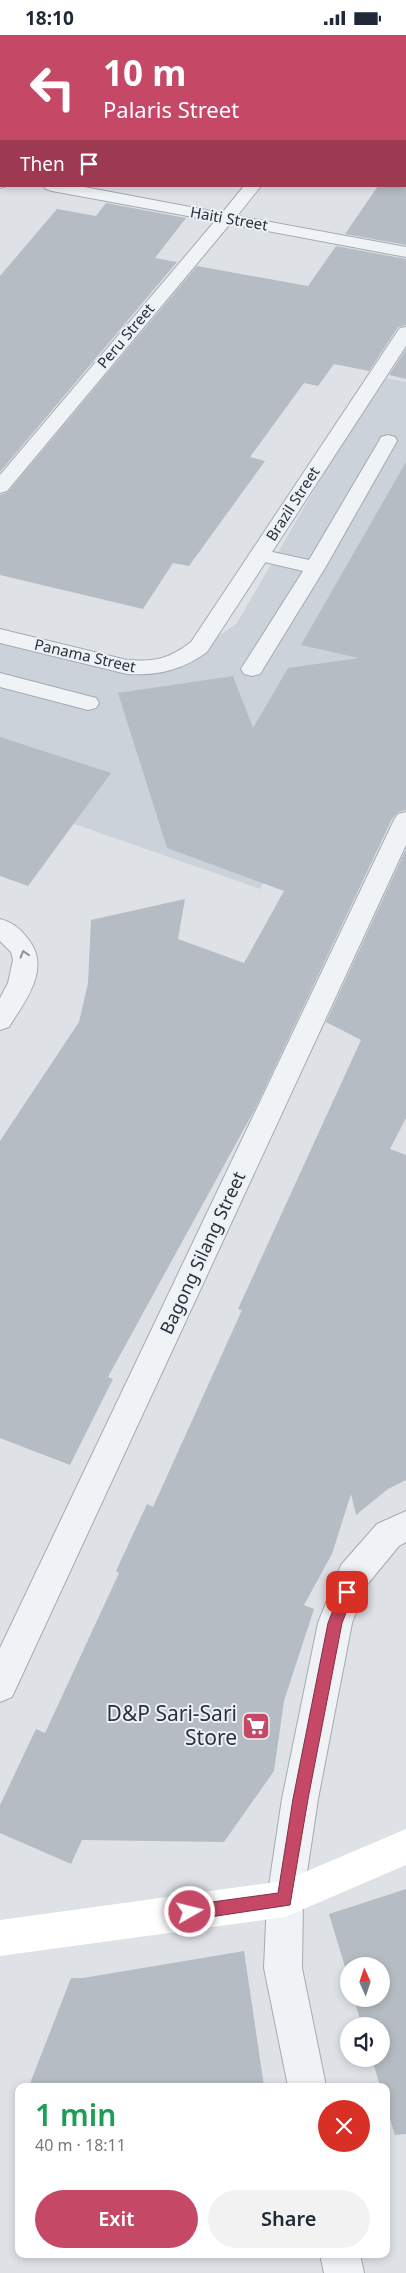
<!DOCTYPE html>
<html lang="en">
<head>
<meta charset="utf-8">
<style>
  body { margin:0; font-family:"Noto Sans",sans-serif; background:#f2f2f3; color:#1f2937; height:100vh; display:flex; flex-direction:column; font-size:19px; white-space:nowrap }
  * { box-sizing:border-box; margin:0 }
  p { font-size:16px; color:#747a83 }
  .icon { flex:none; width:28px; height:28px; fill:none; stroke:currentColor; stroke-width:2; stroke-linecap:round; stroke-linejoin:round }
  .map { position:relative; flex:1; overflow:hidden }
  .drawer { position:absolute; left:15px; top:2048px; width:375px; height:175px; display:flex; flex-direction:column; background:#fff; border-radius:10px; box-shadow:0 2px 8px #0003 }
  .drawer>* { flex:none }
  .banner { position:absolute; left:0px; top:0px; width:406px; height:152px; box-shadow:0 2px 8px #0003; background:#c64867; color:#fff; overflow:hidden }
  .needle { width:32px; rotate:357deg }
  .fabs { position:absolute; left:340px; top:1922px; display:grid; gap:10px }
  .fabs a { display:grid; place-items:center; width:50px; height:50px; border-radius:50%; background:#fff; box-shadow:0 2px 8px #0003; font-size:25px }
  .pin { position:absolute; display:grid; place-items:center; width:42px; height:42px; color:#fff; margin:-21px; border-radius:10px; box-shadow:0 2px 8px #0006 }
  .me { position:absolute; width:55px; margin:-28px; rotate:82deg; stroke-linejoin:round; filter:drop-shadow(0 0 4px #0008) }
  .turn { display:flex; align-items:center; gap:18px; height:105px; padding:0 20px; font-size:22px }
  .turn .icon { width:65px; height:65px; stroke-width:2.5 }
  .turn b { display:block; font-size:35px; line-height:42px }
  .then { display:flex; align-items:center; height:48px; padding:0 20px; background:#0003; gap:10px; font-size:19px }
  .round { display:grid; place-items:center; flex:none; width:52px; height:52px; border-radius:26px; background:#f2f2f3 }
  .summary { display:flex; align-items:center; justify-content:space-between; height:85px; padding:0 20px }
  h1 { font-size:30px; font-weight:600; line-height:38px; color:#1e9e55 }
  .action { display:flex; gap:10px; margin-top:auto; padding:10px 20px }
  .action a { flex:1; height:58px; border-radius:30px; background:#c64867; color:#fff; font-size:20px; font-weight:600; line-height:58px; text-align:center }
  .action a+a { background:#f2f2f3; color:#1f2937 }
  .status { display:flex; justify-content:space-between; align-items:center; height:35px; padding:0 25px; background:#fff; direction:ltr }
  .status svg { height:14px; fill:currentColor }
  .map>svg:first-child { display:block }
</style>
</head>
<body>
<div class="status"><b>18:10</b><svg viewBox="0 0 49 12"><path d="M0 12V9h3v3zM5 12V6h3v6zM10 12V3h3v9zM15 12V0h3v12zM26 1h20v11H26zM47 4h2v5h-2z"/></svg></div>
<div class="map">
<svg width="406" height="2238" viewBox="0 0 406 2238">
  <rect width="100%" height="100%" fill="#dee2e7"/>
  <path fill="#ccd2d9" d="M 380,342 L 406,347 L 406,574 L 260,854 L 0,763 L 0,599 L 117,629 L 190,622 L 237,588 Z"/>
  <g fill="#b6bcc3">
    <path d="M 406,112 L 406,210 L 345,199 L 378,151 L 405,151 Z"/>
    <path d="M 106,168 L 186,183 L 155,223 L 177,227 L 0,437 L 0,241 L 57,174 L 96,181 Z"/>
    <path d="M 336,211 L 406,224 L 406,290 L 398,292 L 369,336 L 334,329 L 318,351 L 304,348 L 250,422 L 265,426 L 189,531 L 173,528 L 143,574 L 0,540 L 0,460 L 8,457 L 197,231 L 308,251 Z"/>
    <path d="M 406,314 L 406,344 L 389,340 Z"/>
    <path d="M 406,427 L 406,775 L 398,777 L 392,784 L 255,1074 L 108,1342 L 113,1344 L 70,1430 L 0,1403 L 0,1106 L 79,987 L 88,948 L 91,885 L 185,864 L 178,904 L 244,928 L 284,856 L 167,813 L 118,658 L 233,641 L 253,693 L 288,633 L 359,623 L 301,610 Z"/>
    <path d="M 0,702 L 111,738 L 28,851 L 0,841 Z"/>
    <path d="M 406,814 L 406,1083 L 390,1114 L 406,1120 L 406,1445 L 388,1454 L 356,1480 L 351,1459 L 332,1519 L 304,1570 L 314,1574 L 284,1666 L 274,1736 L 224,1807 L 82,1805 L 71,1829 L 0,1798 L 0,1770 L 36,1694 L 45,1698 L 119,1538 L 116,1536 L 147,1469 L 153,1472 L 242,1275 L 238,1274 L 361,1005 L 326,987 Z"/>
    <path d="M 406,1854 L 406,2099 L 395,2100 L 386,2071 L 386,2051 L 380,2051 L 372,2024 L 381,2024 L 381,1991 L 362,1991 L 354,1964 L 381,1964 L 381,1931 L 349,1931 L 349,1945 L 329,1879 Z"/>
    <path d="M 244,1916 L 264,2051 L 29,2051 L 71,1943 L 83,1943 Z"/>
  </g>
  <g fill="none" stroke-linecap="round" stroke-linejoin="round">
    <g stroke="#a4aab1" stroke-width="2">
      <g id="lane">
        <path d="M 374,0 L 395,0 L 396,1 L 375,1 Z"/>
        <path d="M 388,400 L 395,402 L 397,406 L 325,533 L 260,639 L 252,641 L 244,639 L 241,634 L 303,536 L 252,524 L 249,520 L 252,516 L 259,514 L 309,525 L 379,406 L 381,402 Z"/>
        <path d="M 0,638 L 96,663 L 99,668 L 96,673 L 88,675 L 0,652 Z"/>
      </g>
    </g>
    <g stroke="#a4aab1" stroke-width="2">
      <g id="street">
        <path d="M 1,141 L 1,151 L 6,151 L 0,153 Z"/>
        <path d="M 44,151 L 79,151 L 222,178 L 244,151 L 261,151 L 237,181 L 406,212 L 406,222 L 230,189 L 7,456 L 0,458 L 0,440 L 215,186 L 52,156 L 46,154 Z"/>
        <path d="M 406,292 L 406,311 L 207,617 C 182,635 158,641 127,639 L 0,608 L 0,594 L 127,625 C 155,627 169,624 191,607 L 397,297 L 400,293 Z"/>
        <path d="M 406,777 L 406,810 L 12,1662 L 0,1667 L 0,1613 L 394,785 L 398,779 Z"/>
        <path d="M 0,884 C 12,887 21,894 28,904 C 52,933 25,966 9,992 L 0,995 L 0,963 L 8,948 L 13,925 L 11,917 L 0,906 Z"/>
        <path d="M 406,1476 L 406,1507 L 399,1511 L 366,1551 L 352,1588 L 318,1764 L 303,1864 L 302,1933 L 326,2051 L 288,2051 L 264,1933 L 267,1864 L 282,1764 L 318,1588 L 341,1530 L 377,1489 Z"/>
        <path d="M 320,2219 L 360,2219 L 364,2238 L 324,2238 Z"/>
      </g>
    </g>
    <use href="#lane" fill="#f0f3f5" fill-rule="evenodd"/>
    <use href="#street" fill="#f0f3f5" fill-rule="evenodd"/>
    <path fill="#fff" fill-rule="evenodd" d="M 406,1794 L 406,1830 L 285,1882 L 0,1921 L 0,1885 L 284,1846 Z"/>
  </g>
  <defs><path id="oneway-chevron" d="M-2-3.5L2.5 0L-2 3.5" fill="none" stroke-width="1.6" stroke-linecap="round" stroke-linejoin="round" transform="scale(1.25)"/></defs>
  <use stroke="#8c9299" href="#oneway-chevron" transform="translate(24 919) rotate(-107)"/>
  <path fill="#c64867" stroke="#812f43" d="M 347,1550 L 352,1552 L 354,1557 L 342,1588 L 308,1764 L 290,1870 L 190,1885 L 185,1883 L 182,1877 L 185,1872 L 190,1870 L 278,1858 L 293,1764 L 328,1588 L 342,1552 Z"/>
  <defs>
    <g id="supermarket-square" transform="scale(1.4375)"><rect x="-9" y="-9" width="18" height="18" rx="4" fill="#c64867" stroke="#edf1f5"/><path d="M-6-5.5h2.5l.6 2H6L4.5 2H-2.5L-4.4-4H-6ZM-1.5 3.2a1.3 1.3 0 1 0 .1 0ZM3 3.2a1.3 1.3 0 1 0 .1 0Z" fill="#fff"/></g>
  </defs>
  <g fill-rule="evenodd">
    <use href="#supermarket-square" x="256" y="1691"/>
  </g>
  <g text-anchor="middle" stroke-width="4" stroke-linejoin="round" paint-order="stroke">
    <g font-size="15" fill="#28323d" stroke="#edf1f5">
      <text transform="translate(229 184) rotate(10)" y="5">Haiti Street</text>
      <text transform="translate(126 301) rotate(-50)" y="5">Peru Street</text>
      <text transform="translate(293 469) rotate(-57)" y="5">Brazil Street</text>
      <text transform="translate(85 621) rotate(13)" y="5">Panama Street</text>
    </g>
    <g font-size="18" fill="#28323d" stroke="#edf1f5">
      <text transform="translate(203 1218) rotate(-65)" y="6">Bagong Silang Street</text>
    </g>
    <g font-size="21" fill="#28323d" stroke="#edf1f5" text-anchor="end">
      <text x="237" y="1686">D&amp;P Sari-Sari<tspan x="237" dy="24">Store</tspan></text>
    </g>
  </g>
</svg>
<div class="fabs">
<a><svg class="needle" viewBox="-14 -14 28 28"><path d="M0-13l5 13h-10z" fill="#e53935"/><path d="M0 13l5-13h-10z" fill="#747a83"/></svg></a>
<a><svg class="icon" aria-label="sound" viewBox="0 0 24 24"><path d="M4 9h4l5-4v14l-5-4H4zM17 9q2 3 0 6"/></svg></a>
</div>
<div class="pin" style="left:347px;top:1557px;background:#d93025"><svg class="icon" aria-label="arrive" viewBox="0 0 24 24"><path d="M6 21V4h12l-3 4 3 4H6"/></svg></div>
<svg class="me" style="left:190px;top:1877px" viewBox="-20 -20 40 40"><circle r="17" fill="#c64867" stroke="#fff" stroke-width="3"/><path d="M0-11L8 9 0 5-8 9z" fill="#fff"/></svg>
<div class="banner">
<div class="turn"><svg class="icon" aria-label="left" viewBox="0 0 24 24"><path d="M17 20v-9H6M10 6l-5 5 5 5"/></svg><div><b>10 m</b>Palaris Street</div></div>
<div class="then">Then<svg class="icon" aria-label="arrive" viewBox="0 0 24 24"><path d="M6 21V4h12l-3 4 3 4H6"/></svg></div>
</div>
<section class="drawer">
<div class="summary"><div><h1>1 min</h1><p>40 m · 18:11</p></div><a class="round" style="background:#d93025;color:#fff"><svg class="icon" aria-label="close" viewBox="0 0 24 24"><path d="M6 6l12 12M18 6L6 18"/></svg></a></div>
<div class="action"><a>Exit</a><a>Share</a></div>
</section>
</div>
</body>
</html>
